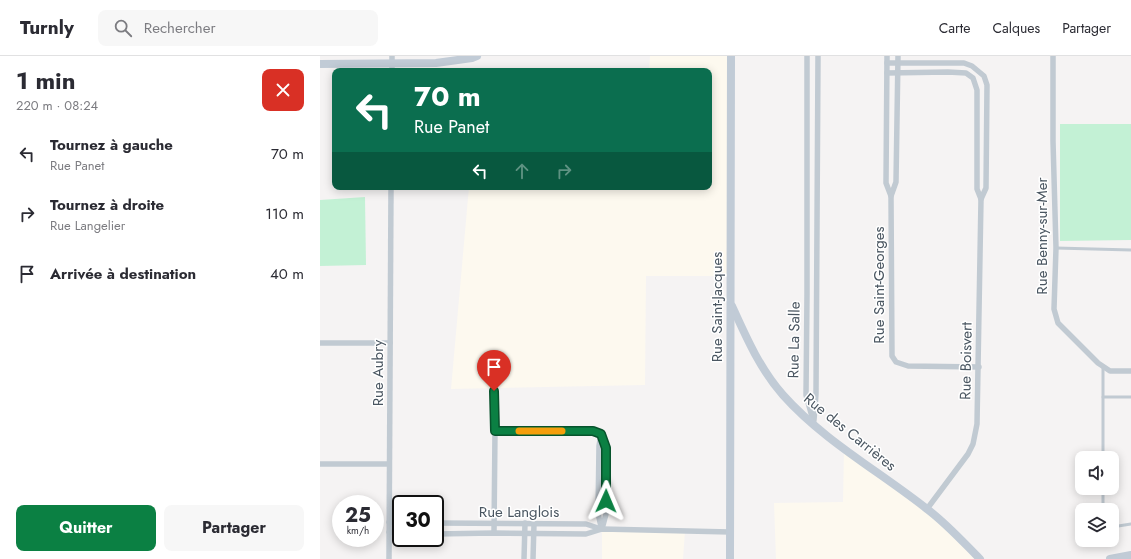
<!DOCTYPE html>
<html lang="fr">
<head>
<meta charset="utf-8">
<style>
  body { margin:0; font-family:Jost,sans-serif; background:#f7f7f7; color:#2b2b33; height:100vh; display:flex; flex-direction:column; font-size:15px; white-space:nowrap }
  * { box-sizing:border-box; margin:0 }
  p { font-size:13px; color:#7c7c81 }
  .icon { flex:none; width:22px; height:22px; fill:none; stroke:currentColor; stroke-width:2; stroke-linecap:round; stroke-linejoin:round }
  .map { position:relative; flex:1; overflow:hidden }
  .panel { display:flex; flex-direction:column; background:#fff; width:320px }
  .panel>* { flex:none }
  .guide { position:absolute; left:12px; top:12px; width:380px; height:122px; border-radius:8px; box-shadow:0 2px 10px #0003; background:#0b6e4f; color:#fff; overflow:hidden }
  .controls { position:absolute; left:755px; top:395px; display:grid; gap:8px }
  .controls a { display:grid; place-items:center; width:44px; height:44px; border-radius:8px; background:#fff; box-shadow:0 2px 10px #0003; font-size:20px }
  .speed { position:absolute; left:12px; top:439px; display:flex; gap:8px; font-size:20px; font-weight:700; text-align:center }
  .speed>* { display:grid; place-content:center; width:52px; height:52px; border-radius:50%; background:#fff; box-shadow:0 2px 10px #0003; line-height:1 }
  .speed small { font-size:10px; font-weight:400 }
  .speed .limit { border:2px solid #111; border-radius:6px; background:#fff; color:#111 }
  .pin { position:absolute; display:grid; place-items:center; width:34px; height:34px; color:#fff; margin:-41px -17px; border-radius:50% 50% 50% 0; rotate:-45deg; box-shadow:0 0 4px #0007 }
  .pin .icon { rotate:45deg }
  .me { position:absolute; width:44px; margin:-22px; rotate:1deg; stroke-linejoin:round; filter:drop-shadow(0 0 3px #0008) }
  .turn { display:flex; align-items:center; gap:14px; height:84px; padding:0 16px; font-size:18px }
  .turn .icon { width:52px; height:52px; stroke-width:2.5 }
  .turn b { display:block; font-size:28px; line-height:34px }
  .lanes { display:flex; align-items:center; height:38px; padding:0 16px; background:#0003; justify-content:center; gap:20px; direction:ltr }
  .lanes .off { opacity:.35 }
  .round { display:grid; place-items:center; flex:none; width:42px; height:42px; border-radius:8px; background:#f7f7f7 }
  .overview { display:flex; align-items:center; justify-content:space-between; height:68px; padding:0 16px }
  h1 { font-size:24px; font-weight:700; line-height:30px }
  .primary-button { display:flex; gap:8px; margin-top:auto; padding:8px 16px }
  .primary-button a { flex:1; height:46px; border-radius:8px; background:#0b8043; color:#fff; font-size:16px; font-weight:700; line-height:46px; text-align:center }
  .primary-button a+a { background:#f7f7f7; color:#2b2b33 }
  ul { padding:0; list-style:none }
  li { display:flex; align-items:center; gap:12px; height:60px; padding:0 16px }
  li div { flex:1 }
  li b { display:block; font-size:15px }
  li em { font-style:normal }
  header { display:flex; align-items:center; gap:24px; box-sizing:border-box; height:56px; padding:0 20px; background:#fff; border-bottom:1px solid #e1e1e2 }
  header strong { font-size:19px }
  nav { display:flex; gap:22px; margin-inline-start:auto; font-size:14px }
  .search { width:280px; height:36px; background:#f7f7f7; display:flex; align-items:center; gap:10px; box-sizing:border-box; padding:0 14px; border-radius:8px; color:#7c7c81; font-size:15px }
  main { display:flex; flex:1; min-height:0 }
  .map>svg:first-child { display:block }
</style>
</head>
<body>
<header>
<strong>Turnly</strong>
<div class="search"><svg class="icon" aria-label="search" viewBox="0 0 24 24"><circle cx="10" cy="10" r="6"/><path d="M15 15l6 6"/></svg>Rechercher</div>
<nav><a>Carte</a><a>Calques</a><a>Partager</a></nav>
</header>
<main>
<section class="panel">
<div class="overview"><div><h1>1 min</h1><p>220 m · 08:24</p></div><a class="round" style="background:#d93025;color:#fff"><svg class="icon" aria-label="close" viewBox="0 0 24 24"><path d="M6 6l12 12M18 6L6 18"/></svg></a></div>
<ul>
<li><svg class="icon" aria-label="left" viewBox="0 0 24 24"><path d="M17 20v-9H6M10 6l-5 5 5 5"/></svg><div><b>Tournez à gauche</b><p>Rue Panet</p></div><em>70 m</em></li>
<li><svg class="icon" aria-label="right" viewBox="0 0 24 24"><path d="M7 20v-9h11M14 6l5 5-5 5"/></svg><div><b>Tournez à droite</b><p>Rue Langelier</p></div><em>110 m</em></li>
<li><svg class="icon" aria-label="arrive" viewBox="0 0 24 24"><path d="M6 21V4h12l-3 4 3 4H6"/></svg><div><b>Arrivée à destination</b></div><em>40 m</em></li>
</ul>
<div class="primary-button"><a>Quitter</a><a>Partager</a></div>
</section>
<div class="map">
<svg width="811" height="503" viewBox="0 0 811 503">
  <rect width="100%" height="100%" fill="#f5f3f3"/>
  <g fill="#fdf9ef">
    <path d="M 330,0 L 411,0 L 411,220 L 326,220 L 325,329 L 131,333 L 149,131 L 389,131 L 389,15 L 329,15 Z"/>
    <path d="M 524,393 L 608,453 L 660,503 L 456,503 L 454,447 L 523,446 Z"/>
    <path d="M 282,473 L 365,475 L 363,503 L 282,503 Z"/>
  </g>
  <g fill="#c3f1d5">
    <path d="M 740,68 L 811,68 L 811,184 L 740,185 Z"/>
    <path d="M 45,141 L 46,209 L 0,210 L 0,144 Z"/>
  </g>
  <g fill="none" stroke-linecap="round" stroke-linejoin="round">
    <g stroke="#c1cad2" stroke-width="3">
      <path d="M 736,192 L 811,194"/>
      <path d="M 783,341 L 811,341"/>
      <path d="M 783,402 L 783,311"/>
      <path d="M 783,454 L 783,432"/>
      <path d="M 792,471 L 811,468"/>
    </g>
    <g stroke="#c1cad2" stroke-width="5.5">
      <path d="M 487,0 L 487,238 L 486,339 L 494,368"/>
      <path d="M 567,0 L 566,127 L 571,140 L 572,300 L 576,306 L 588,310 L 659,311"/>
      <path d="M 733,0 L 733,85 L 736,192 L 734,253 L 738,267 L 778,307 L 790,315 L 811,315"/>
      <path d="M 567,7 L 644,7 L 652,10 L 664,20 L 667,29 L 666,132 L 661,143"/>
      <path d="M 72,15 L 72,0"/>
      <path d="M 567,17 L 628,16 L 646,17 L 653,22 L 657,34 L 657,133 L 661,143 L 657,368 L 653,388 L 648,398 L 607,453"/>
      <path d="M 571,140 L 576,126 L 578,0"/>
      <path d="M 0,287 L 70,287"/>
      <path d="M 174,335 L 175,375 L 174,477"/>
      <path d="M 494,364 L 496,338 L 498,0"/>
      <path d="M 175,375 L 273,375 L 281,378"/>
      <path d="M 281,378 L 287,392 L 287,406 L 286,458 L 282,473"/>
      <path d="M 281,378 L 279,390 L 278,457 L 281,471"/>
      <path d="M 0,408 L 69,408"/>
      <path d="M 69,466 L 81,467"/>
      <path d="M 115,467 L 266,468 L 281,473"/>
      <path d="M 69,476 L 81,477"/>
      <path d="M 115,478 L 174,477 L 266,478 L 282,473 L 410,476"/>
      <path d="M 69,503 L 71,131"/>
      <path d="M 204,503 L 205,467"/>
      <path d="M 213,503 L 214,468"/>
    </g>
    <g stroke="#c1cbd6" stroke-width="8">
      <path d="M 0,8 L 116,7 L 152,2 L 157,0"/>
      <path d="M 412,250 C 426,281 440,313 463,339 C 504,385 559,415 607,453 C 627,468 643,486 660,503"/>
      <path d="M 410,503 L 411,0"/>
      <path d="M 790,503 L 811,499"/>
    </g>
  </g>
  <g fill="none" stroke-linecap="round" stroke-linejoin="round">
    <g stroke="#07532c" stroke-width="10">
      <path id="route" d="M 174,335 L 175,375 L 273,375 L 281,378 L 286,392 L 286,445"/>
    </g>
    <use href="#route" stroke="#0b8043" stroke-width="7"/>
    <path stroke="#f59e0b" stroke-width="7" d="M 199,375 L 242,375"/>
  </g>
  <g text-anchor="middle" stroke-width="3" stroke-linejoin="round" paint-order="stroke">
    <g font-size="15" fill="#4a5661" stroke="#fff">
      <text transform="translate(722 180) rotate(-90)" y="5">Rue Benny-sur-Mer</text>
      <text transform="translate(559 229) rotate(-90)" y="5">Rue Saint-Georges</text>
      <text transform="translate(397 251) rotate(-90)" y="5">Rue Saint-Jacques</text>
      <text transform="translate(474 284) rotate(-89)" y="5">Rue La Salle</text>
      <text transform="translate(646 305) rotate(-89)" y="5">Rue Boisvert</text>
      <text transform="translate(58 317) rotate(-90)" y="5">Rue Aubry</text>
      <text transform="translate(530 376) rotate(39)" y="5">Rue des Carrières</text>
      <text x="199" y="461">Rue Langlois</text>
    </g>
  </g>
</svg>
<div class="controls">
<a><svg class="icon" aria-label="sound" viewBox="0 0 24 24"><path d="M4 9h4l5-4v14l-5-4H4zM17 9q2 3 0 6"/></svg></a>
<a><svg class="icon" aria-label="layers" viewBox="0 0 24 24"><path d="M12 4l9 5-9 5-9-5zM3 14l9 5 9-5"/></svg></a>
</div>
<div class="speed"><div>25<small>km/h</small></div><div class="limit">30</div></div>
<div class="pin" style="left:174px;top:335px;background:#d93025"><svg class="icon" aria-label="arrive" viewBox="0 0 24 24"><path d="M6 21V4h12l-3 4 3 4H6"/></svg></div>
<svg class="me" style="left:286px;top:445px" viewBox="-20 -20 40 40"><path d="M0-17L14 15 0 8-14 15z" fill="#0b8043" stroke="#fff" stroke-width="4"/></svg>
<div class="guide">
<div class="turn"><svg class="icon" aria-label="left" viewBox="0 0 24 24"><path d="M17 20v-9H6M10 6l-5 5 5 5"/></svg><div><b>70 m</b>Rue Panet</div></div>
<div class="lanes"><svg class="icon" aria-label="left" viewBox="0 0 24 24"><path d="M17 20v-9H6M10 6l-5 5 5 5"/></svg><svg class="icon off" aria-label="ahead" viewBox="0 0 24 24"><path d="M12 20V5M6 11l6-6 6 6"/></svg><svg class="icon off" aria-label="right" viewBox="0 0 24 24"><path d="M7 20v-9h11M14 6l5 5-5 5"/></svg></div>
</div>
</div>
</main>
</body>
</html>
